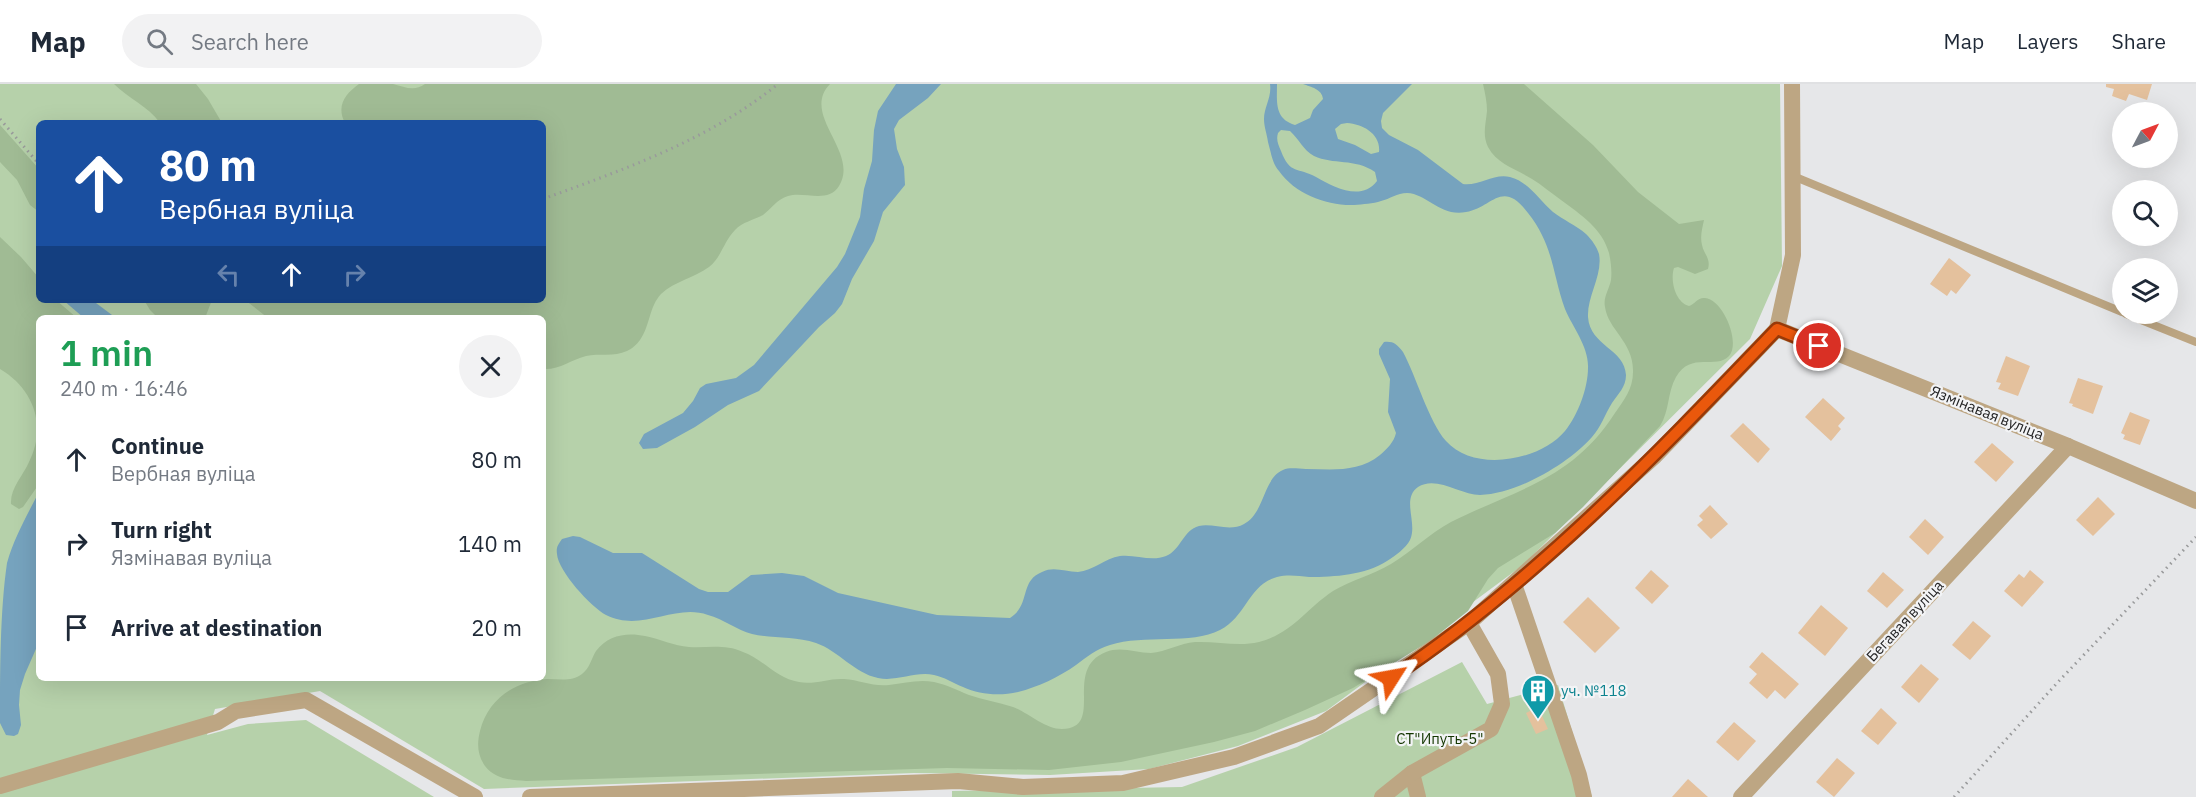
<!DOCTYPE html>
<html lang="en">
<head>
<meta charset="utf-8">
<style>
  body { margin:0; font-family:"IBM Plex Sans",sans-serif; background:#f2f2f3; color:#1f2937; height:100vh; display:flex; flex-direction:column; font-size:22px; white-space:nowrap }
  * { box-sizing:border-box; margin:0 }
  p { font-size:20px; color:#747a83 }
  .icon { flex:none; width:33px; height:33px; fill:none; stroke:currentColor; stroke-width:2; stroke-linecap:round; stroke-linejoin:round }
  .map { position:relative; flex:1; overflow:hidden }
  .drawer { position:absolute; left:36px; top:231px; width:510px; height:366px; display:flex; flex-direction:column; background:#fff; border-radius:9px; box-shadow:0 6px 24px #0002 }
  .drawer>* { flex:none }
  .guide { position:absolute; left:36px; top:36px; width:510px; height:183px; border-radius:9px; box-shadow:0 6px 24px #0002; background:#1a4fa0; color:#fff; overflow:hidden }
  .needle { width:39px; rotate:49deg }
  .tools { position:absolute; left:2112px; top:18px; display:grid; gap:12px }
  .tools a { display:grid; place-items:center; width:66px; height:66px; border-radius:50%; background:#fff; box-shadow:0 6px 24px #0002; font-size:30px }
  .pin { position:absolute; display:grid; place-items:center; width:51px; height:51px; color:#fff; margin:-26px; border:3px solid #fff; border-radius:50%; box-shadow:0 2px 6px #0007 }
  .me { position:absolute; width:66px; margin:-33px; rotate:56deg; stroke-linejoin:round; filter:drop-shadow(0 0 4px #0008) }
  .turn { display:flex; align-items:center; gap:21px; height:126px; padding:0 24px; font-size:27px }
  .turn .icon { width:78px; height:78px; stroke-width:2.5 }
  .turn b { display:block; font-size:42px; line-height:51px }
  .lanes { display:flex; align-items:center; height:57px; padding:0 24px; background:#0003; justify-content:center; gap:30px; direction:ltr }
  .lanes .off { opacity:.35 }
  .round { display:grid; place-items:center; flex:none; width:63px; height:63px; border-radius:32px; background:#f2f2f3 }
  .overview { display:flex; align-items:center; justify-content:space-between; height:102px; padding:0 24px }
  h1 { font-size:36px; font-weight:600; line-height:45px; color:#1e9e55 }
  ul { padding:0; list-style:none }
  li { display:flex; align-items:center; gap:18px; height:84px; padding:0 24px }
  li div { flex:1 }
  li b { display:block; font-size:22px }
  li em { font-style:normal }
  header { display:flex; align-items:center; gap:36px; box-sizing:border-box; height:84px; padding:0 30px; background:#fff; border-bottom:2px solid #e0e1e3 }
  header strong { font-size:28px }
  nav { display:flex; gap:33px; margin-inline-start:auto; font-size:21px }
  .search { width:420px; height:54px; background:#f2f2f3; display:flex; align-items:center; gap:15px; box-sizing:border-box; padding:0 21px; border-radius:33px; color:#747a83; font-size:22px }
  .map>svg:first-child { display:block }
</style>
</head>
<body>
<header>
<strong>Map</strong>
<div class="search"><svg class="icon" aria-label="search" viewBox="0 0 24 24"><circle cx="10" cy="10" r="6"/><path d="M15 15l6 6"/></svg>Search here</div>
<nav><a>Map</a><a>Layers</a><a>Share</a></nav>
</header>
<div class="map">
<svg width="2196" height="713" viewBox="0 0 2196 713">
  <rect width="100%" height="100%" fill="#e6e7e9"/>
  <g fill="#b6d1aa" fill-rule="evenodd">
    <path d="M 0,0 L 1780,0 L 1782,182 L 1750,255 L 1523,481 L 1326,627 L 1238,662 L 1149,685 L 1050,691 L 914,689 L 484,705 L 320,607 L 215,625 L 207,651 L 248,640 L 306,636 L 434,713 L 0,713 ZM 39,39 L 543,39 L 543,216 L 39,216 ZM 39,234 L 543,234 L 543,594 L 39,594 Z"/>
    <path d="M 1462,578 L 1487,620 L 1558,601 L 1592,713 L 952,713 L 952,707 L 1182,703 L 1297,663 Z"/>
  </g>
  <g fill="#a0bb94">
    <path d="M 114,0 L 196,0 L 208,15 L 222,39 L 160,39 C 148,22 129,15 114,0 Z"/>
    <path d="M 359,0 C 369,0 383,0 393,0 C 405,3 414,8 425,0 L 830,0 C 800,31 860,68 839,102 C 828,120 804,107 788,112 C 777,115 771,125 763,131 C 754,136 742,138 735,146 C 724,157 721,174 709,183 C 694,194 675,197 661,210 C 649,223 650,242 640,256 C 637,260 632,265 627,267 C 614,273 599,269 586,272 C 570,276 560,286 543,285 L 543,234 L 268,234 L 245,216 L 543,216 L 543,39 L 345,39 C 336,22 345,10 359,0 Z"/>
    <path d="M 1483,0 L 1524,0 L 1593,61 L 1638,108 L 1679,140 L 1704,136 C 1702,145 1700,153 1702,161 C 1704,171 1711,174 1708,185 L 1695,190 L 1678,183 L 1674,184 C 1670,196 1675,218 1689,222 C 1695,220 1698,213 1705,214 C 1723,215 1741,259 1729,272 C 1716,286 1691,267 1676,293 C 1667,309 1670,326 1660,342 L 1583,423 L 1555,449 L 1498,484 L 1488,495 L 1468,527 L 1430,557 L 1353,604 L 1305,626 L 1255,647 L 1214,658 L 1121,678 L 1049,686 L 947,684 L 526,697 C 510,696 495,695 485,682 C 477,671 477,659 480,647 C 488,615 515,597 547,595 C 559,595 572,598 582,590 C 590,584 591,575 596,567 C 608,551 627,548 645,552 C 660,555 674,562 689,563 C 709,564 725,560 743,568 C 763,575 777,595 799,598 C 814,601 829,594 844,595 C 860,596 873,603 889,601 C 905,599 919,595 934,598 C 947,601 957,606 969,611 C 983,616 998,618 1013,623 C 1029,629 1045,645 1062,645 C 1106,644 1062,585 1106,568 C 1121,562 1136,569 1151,569 C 1166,568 1180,559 1195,558 C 1217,557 1238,563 1259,558 C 1293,549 1306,525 1333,507 C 1351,496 1373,491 1391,480 C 1412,467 1429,450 1451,438 C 1517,405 1572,396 1615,329 C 1624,316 1633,305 1633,288 C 1634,258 1608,246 1605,223 C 1603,213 1609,206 1611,196 C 1612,188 1611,178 1609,169 C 1602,144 1581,131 1561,116 C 1551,109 1542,101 1532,95 C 1516,85 1497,80 1488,63 C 1482,51 1486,39 1487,27 C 1487,18 1485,9 1483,0 Z"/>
    <path d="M 0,41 L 39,85 L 39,128 L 30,121 L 17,96 L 0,78 Z"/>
    <path d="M 0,153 L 21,173 L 39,194 L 39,216 L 56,216 L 77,234 L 39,234 L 39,400 L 23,423 L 19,425 L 11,420 C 10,404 23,392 29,378 C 47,342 34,305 0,285 Z"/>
    <path d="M 144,216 L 212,216 L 205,234 L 158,234 L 150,226 Z"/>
  </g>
  <g fill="#76a3be" fill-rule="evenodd">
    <path d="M 896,0 L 941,0 L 928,14 L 899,36 L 894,45 L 897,65 L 904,83 L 905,101 L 883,128 L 874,157 L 852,195 L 842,220 L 835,229 L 819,243 L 759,307 L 728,321 L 695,343 L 657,364 L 643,365 L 639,359 L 644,350 L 683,329 L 693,317 L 700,304 L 706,300 L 736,294 L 754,281 L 837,183 L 845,170 L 860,133 L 864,105 L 872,77 L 874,46 L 878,27 Z"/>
    <path d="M 1270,0 L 1277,0 C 1277,17 1274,35 1295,41 L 1310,34 L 1313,26 L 1323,15 C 1322,5 1311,3 1303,0 L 1412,0 L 1383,29 L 1381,37 L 1382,44 L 1389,51 L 1418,66 L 1463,100 C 1480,102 1494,89 1510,93 C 1529,98 1539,116 1553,128 C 1563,136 1576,141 1586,150 C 1592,156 1597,163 1599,170 C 1603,191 1587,212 1588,233 C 1590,262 1625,265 1626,291 C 1626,303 1618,310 1612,319 C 1605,330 1601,343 1592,353 C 1568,380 1517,410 1480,411 C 1461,411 1436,391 1418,403 C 1401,415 1418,439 1410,456 C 1406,464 1395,472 1387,477 C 1365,491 1335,493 1309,493 C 1299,492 1288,490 1277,493 C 1248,501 1247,532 1220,546 C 1191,561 1144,550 1110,561 C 1096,565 1087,573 1076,581 C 1059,593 1038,603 1018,608 C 1000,612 980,611 963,603 C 953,599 944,593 934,591 C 915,587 897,598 878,594 C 854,589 839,567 816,559 C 795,552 773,555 752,550 C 737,546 723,535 708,531 C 674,519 642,549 606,531 C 591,523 558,487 557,470 C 556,463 558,461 562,455 L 573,452 L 580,453 L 613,469 L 642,469 L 699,505 L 708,508 L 728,508 L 751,491 L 782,489 L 804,492 L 838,509 L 937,531 L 1010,534 C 1031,521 1019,497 1042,488 C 1054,482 1065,488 1078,488 C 1093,487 1105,474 1120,472 C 1135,470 1151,478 1166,472 C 1181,466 1183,446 1199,442 C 1213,439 1230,448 1244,440 C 1265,429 1263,394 1283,386 C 1290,383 1298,385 1306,385 C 1332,385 1358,389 1380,371 C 1387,365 1394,358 1396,349 L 1388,328 L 1390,295 L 1379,270 L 1379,265 L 1384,258 C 1393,257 1397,260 1403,268 C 1416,292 1429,338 1446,357 C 1474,389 1540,377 1565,347 C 1578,331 1588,304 1588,284 C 1589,263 1573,244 1565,225 C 1552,189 1554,162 1528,129 C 1502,94 1492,124 1466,128 C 1440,133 1428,110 1407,109 C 1397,109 1390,115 1381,117 C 1373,120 1363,120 1354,121 C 1327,122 1295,110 1279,87 C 1272,79 1271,68 1268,58 C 1267,50 1264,43 1264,35 C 1264,23 1272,13 1270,0 ZM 1347,39 C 1363,40 1381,50 1379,68 L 1371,70 L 1355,61 L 1338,55 L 1335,45 L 1341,40 ZM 1281,46 L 1290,47 C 1299,55 1303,66 1314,72 C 1333,81 1355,74 1375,88 L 1377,97 C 1361,118 1334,103 1316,93 C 1298,83 1290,91 1281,67 C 1278,60 1276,56 1278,49 Z"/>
    <path d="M 63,216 L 92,216 L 116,234 L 84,234 Z"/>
    <path d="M 39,408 L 39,558 L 25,590 L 20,606 L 19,621 L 21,641 L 18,650 L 14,652 L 6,651 L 0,639 C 0,589 0,527 7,479 C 14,454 27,431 39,408 Z"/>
  </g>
  <g fill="#e4c19d">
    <path d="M 2106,0 L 2152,0 L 2147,16 L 2129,10 L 2126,17 L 2112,12 L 2114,5 L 2106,3 Z"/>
    <path d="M 1949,174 L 1971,191 L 1956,210 L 1951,206 L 1947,212 L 1930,200 Z"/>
    <path d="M 2006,272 L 2030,282 L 2018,312 L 1998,305 L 2001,299 L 1996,298 Z"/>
    <path d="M 2078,294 L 2103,302 L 2093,330 L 2072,322 L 2073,320 L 2069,319 Z"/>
    <path d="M 1823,314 L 1845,334 L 1838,342 L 1841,345 L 1831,357 L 1805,333 Z"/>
    <path d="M 2130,328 L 2150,336 L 2140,361 L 2123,355 L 2125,351 L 2121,349 Z"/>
    <path d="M 1743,339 L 1770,365 L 1758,379 L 1730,352 Z"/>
    <path d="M 1992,359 L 2014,378 L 1996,398 L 1974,378 Z"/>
    <path d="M 2098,413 L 2115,430 L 2093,452 L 2076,436 Z"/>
    <path d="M 1710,421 L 1728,440 L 1711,455 L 1697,441 L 1703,436 L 1699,432 Z"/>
    <path d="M 1925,435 L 1944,453 L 1928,471 L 1909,453 Z"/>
    <path d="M 1651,486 L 1669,502 L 1652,520 L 1635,504 Z"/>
    <path d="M 2030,486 L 2044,498 L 2022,523 L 2004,507 L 2019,490 L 2024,494 Z"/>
    <path d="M 1883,488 L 1904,506 L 1887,524 L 1867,507 Z"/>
    <path d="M 1588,513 L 1620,544 L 1595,569 L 1563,538 Z"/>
    <path d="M 1821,521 L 1848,544 L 1825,572 L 1798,549 Z"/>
    <path d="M 1973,537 L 1991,552 L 1970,576 L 1952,561 Z"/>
    <path d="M 1762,568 L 1799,600 L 1785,615 L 1775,606 L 1767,615 L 1749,599 L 1757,590 L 1749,583 Z"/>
    <path d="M 1921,580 L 1939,595 L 1919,619 L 1901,603 Z"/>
    <path d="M 1538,623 L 1548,645 L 1536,650 L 1526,629 Z"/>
    <path d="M 1881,624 L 1897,639 L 1878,661 L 1861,647 Z"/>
    <path d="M 1734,638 L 1756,657 L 1738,677 L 1716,658 Z"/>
    <path d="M 1837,674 L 1855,689 L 1834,713 L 1816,698 Z"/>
    <path d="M 1688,695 L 1708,713 L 1672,713 Z"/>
  </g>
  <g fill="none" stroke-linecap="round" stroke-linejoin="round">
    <g stroke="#999a9b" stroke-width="3" stroke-dasharray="1.5 4.5" stroke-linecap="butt">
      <path d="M 0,35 L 39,80"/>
      <path d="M 543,115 C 625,85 709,56 778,0"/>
      <path d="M 1954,713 L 2058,598 L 2196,453"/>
    </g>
    <g stroke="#bda683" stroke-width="8">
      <path d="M 1793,92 L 2122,228"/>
      <path d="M 2126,230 L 2196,258"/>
    </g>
    <g stroke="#bda683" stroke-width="16">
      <path d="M 1777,245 L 2068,362 L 2196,417"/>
      <path d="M 1777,245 L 1793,171 L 1792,0"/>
      <path d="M 1514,500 L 1579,691 L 1584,713"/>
      <path d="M 1412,689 L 1418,713"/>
      <path d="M 0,702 L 218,638 L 236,627 L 306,616 L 475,713"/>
      <path d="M 530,713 L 958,697 L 1023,703 L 1123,699 L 1234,673 L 1319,642 L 1469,539 L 1655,372 L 1777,245"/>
      <path d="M 1382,713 L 1412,689 L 1491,645 L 1502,620 L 1498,590 L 1469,539"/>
      <path d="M 1741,713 L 2068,362"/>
    </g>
  </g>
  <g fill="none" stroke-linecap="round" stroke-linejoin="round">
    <g stroke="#983908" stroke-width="15">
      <path id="route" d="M 1391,594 C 1535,498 1658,369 1777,245 L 1819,262"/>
    </g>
    <use href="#route" stroke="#ea580c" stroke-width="10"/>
  </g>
  <defs>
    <g id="building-pin" transform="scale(1.725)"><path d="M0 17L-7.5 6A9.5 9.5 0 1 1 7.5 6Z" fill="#0f9aa8" stroke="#f3f4f6"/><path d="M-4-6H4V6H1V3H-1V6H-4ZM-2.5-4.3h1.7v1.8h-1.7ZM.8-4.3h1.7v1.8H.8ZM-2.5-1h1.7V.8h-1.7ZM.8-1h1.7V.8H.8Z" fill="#fff"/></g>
  </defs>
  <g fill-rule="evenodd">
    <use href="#building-pin" x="1538" y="607"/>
  </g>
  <g text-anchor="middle" stroke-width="4.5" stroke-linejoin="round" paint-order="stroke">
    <g font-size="15" fill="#242425" stroke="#f3f4f6">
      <text transform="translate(1987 329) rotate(22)" y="5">Язмінавая вуліца</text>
      <text transform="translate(1905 537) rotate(-47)" y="5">Бегавая вуліца</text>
    </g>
    <g font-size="15" fill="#0d838f" stroke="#f3f4f6" text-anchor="start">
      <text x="1561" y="612">уч. №118</text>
    </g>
    <g font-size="15" fill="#143600" stroke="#f3f4f6">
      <text x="1440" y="660">СТ"Ипуть-5"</text>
    </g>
  </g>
</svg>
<div class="tools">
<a><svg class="needle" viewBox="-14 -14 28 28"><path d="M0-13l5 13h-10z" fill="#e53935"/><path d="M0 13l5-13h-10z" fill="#747a83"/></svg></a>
<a><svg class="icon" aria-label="search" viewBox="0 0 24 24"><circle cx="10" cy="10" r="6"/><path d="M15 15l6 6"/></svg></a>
<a><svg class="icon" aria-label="layers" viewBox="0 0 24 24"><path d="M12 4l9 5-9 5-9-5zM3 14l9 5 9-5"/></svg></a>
</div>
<div class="pin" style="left:1819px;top:262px;background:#d93025"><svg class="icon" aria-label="arrive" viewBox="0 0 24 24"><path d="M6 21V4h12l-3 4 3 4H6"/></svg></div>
<svg class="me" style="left:1391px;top:594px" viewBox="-20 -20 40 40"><path d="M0-17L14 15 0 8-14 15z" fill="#ea580c" stroke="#fff" stroke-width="4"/></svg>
<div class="guide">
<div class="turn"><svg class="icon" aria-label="ahead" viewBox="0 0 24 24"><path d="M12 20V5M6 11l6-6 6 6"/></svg><div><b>80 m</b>Вербная вуліца</div></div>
<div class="lanes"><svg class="icon off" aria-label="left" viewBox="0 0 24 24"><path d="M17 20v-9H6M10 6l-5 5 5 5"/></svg><svg class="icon" aria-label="ahead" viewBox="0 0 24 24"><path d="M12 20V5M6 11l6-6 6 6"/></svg><svg class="icon off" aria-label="right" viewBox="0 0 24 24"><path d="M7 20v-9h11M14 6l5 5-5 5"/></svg></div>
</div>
<section class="drawer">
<div class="overview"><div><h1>1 min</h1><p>240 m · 16:46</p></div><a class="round"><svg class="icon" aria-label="close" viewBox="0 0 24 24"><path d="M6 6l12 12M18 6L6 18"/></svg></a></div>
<ul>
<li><svg class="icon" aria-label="ahead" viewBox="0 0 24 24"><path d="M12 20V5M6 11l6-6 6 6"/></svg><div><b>Continue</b><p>Вербная вуліца</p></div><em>80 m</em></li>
<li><svg class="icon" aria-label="right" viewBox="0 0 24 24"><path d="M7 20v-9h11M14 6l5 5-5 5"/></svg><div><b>Turn right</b><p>Язмінавая вуліца</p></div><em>140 m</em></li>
<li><svg class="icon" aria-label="arrive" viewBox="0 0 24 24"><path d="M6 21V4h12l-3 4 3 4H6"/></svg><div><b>Arrive at destination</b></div><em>20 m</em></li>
</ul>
</section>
</div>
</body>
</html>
